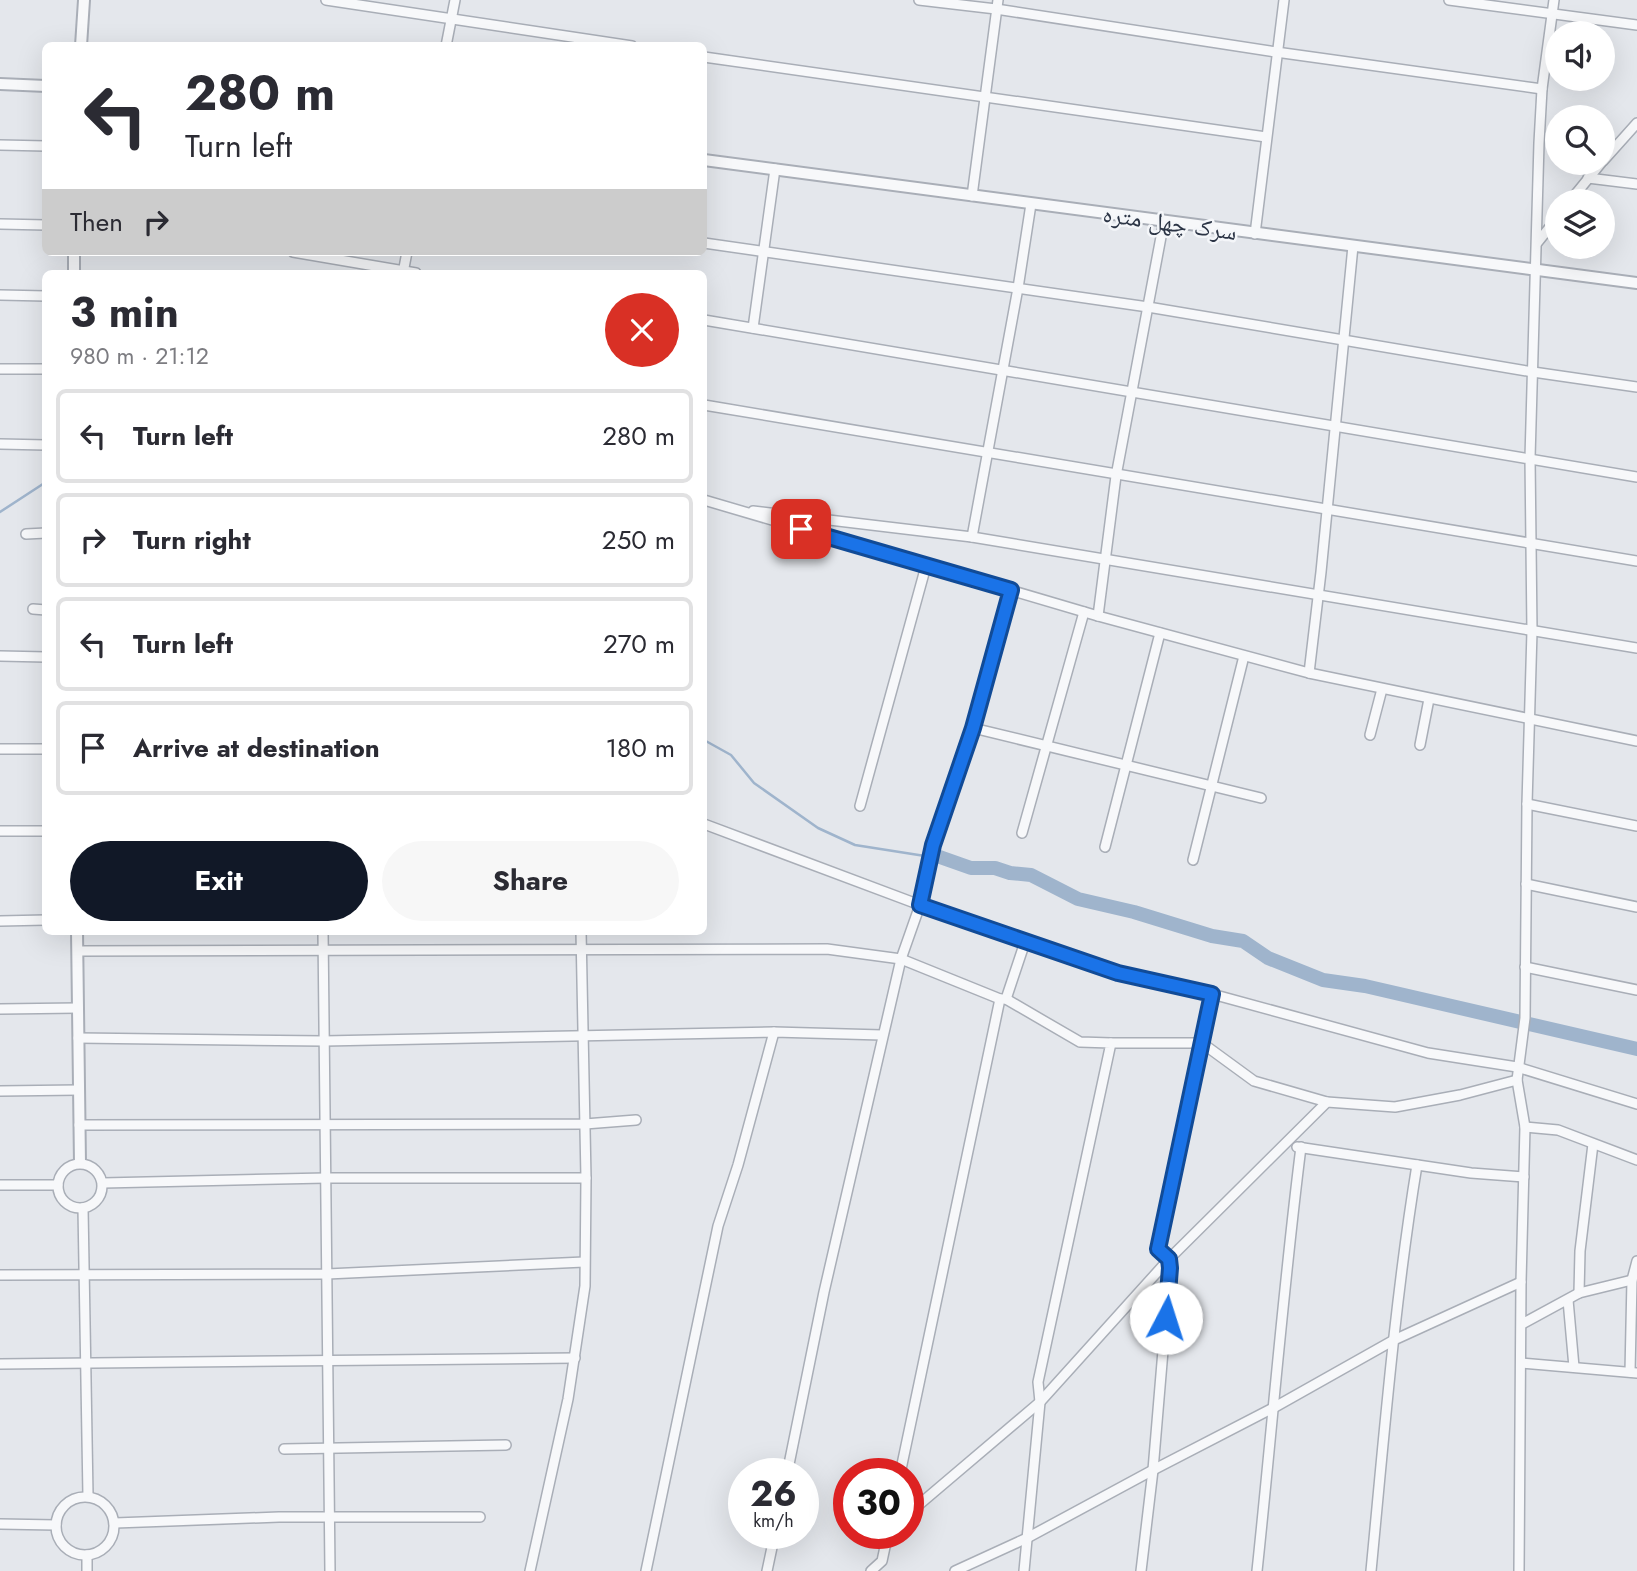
<!DOCTYPE html>
<html lang="en">
<head>
<meta charset="utf-8">
<style>
  body { margin:0; font-family:Jost,"Noto Naskh Arabic",sans-serif; background:#f7f7f7; color:#2b2b33; height:100vh; display:flex; flex-direction:column; font-size:26px; white-space:nowrap }
  * { box-sizing:border-box; margin:0 }
  p { font-size:23px; color:#7c7c81 }
  .icon { flex:none; width:38px; height:38px; fill:none; stroke:currentColor; stroke-width:2; stroke-linecap:round; stroke-linejoin:round }
  .map { position:relative; flex:1; overflow:hidden }
  .sheet { position:absolute; left:42px; top:270px; width:665px; height:665px; display:flex; flex-direction:column; background:#fff; border-radius:10px; box-shadow:0 7px 28px #0002 }
  .sheet>* { flex:none }
  .hud { position:absolute; left:42px; top:42px; width:665px; height:214px; border-radius:10px; box-shadow:0 7px 28px #0002; background:#fff; color:#2b2b33; overflow:hidden }
  .controls { position:absolute; left:1545px; top:21px; display:grid; gap:14px }
  .controls a { display:grid; place-items:center; width:70px; height:70px; border-radius:50%; background:#fff; box-shadow:0 7px 28px #0002; font-size:35px }
  .speed { position:absolute; left:728px; top:1458px; display:flex; gap:14px; font-size:35px; font-weight:700; text-align:center }
  .speed>* { display:grid; place-content:center; width:91px; height:91px; border-radius:50%; background:#fff; box-shadow:0 7px 28px #0002; line-height:1 }
  .speed small { font-size:18px; font-weight:400 }
  .speed .limit { border:10px solid #d22; background:#fff; color:#111 }
  .pin { position:absolute; display:grid; place-items:center; width:60px; height:60px; color:#fff; margin:-30px; border-radius:14px; box-shadow:0 4px 10px #0006 }
  .me { position:absolute; width:77px; margin:-38px; rotate:5deg; stroke-linejoin:round; filter:drop-shadow(0 0 5px #0008) }
  .turn { display:flex; align-items:center; gap:24px; height:147px; padding:0 28px; font-size:32px }
  .turn .icon { width:91px; height:91px; stroke-width:2.5 }
  .turn b { display:block; font-size:49px; line-height:60px }
  .then { display:flex; align-items:center; height:66px; padding:0 28px; background:#0003; gap:14px; font-size:26px }
  .round { display:grid; place-items:center; flex:none; width:74px; height:74px; border-radius:37px; background:#f7f7f7 }
  .summary { display:flex; align-items:center; justify-content:space-between; height:119px; padding:0 28px }
  h1 { font-size:42px; font-weight:700; line-height:52px }
  .button { display:flex; gap:14px; margin-top:auto; padding:14px 28px }
  .button a { flex:1; height:80px; border-radius:42px; background:#111827; color:#fff; font-size:28px; font-weight:700; line-height:80px; text-align:center }
  .button a+a { background:#f7f7f7; color:#2b2b33 }
  ul { padding:0; list-style:none }
  li { display:flex; align-items:center; gap:21px; height:94px; margin:0 14px 10px; padding:0 14px; border:4px solid #e1e1e2; border-radius:10px }
  li div { flex:1 }
  li b { display:block; font-size:26px }
  li em { font-style:normal }
  .map>svg:first-child { display:block }
</style>
</head>
<body>
<div class="map">
<svg width="1637" height="1571" viewBox="0 0 1637 1571">
  <rect width="100%" height="100%" fill="#e4e7ec"/>
  <g fill="none" stroke-linecap="round" stroke-linejoin="round">
    <g stroke="#9fb4cc" stroke-width="2.5">
      <path d="M 0,512 L 46,482"/>
      <path d="M 704,740 L 731,755 L 754,783 L 818,828 L 855,845 L 925,856"/>
    </g>
    <path stroke="#9fb4cc" stroke-width="14" d="M 937,856 L 971,868 L 995,868 L 1010,873 L 1031,875 L 1078,899 L 1134,912 L 1212,936 L 1243,941 L 1268,958 L 1323,980 L 1365,986 L 1637,1049"/>
    <g stroke="#a9aeb7" stroke-width="12">
      <g id="minor">
        <path d="M 326,0 L 632,46"/>
        <path d="M 919,0 L 996,9 L 1276,52 L 1542,89"/>
        <path d="M 1449,0 L 1637,25"/>
        <path d="M 446,46 L 455,0"/>
        <path d="M 704,57 L 1266,137"/>
        <path d="M 0,145 L 46,146"/>
        <path d="M 1603,161 L 1637,123"/>
        <path d="M 1588,178 L 1637,184"/>
        <path d="M 972,196 L 998,0"/>
        <path d="M 1570,201 L 1601,163"/>
        <path d="M 0,224 L 46,225"/>
        <path d="M 1255,234 L 1284,0"/>
        <path d="M 704,243 L 1148,307 L 1533,372 L 1637,387"/>
        <path d="M 1537,243 L 1558,217"/>
        <path d="M 293,252 L 416,273"/>
        <path d="M 403,273 L 407,252"/>
        <path d="M 0,295 L 46,296"/>
        <path d="M 704,320 L 1637,477"/>
        <path d="M 753,328 L 775,169"/>
        <path d="M 0,369 L 46,369"/>
        <path d="M 704,405 L 1637,561"/>
        <path d="M 0,444 L 46,445"/>
        <path d="M 704,500 L 1098,616 L 1309,673 L 1637,741"/>
        <path d="M 753,511 L 972,537 L 1637,648"/>
        <path d="M 26,534 L 46,533"/>
        <path d="M 972,537 L 1018,288 L 1031,204"/>
        <path d="M 33,609 L 46,610"/>
        <path d="M 1098,616 L 1116,476 L 1164,221"/>
        <path d="M 0,656 L 46,657"/>
        <path d="M 1309,673 L 1321,572 L 1353,246"/>
        <path d="M 973,728 L 1261,798"/>
        <path d="M 1370,735 L 1382,689"/>
        <path d="M 1420,745 L 1429,699"/>
        <path d="M 0,749 L 46,749"/>
        <path d="M 1527,804 L 1637,826"/>
        <path d="M 860,806 L 926,566"/>
        <path d="M 704,824 L 920,905 L 1118,973 L 1212,994 L 1428,1053 L 1517,1067 L 1637,1104"/>
        <path d="M 0,831 L 46,831"/>
        <path d="M 1022,833 L 1084,612"/>
        <path d="M 1105,847 L 1160,633"/>
        <path d="M 1193,860 L 1244,656"/>
        <path d="M 1526,884 L 1637,907"/>
        <path d="M 0,921 L 46,920"/>
        <path d="M 323,931 L 330,1571"/>
        <path d="M 78,951 L 827,949 L 901,959 L 1000,999"/>
        <path d="M 1525,967 L 1637,990"/>
        <path d="M 1006,999 L 1080,1042 L 1111,1043 L 1038,1382 L 1040,1402 L 1024,1571"/>
        <path d="M 0,1009 L 78,1008"/>
        <path d="M 78,1038 L 324,1041 L 774,1032 L 882,1035"/>
        <path d="M 1111,1043 L 1202,1043 L 1254,1081 L 1327,1102"/>
        <path d="M 0,1091 L 79,1090"/>
        <path d="M 79,1125 L 585,1124 L 636,1120"/>
        <path d="M 1525,1127 L 1558,1130 L 1637,1160"/>
        <path d="M 1297,1147 L 1471,1173 L 1524,1177"/>
        <circle cx="80" cy="1186" r="22"/>
        <path d="M 103,1183 L 326,1178 L 586,1178"/>
        <path d="M 0,1185 L 58,1185"/>
        <path d="M 83,1208 L 88,1496"/>
        <path d="M 0,1275 L 327,1274 L 584,1262"/>
        <path d="M 1579,1293 L 1580,1251 L 1593,1144"/>
        <path d="M 1568,1300 L 1574,1367"/>
        <path d="M 1522,1324 L 1579,1293 L 1632,1280"/>
        <path d="M 1521,1363 L 1637,1373"/>
        <path d="M 0,1364 L 575,1358"/>
        <path d="M 1630,1372 L 1632,1280 L 1637,1261"/>
        <path d="M 284,1449 L 506,1445"/>
        <path d="M 787,1474 L 824,1292 L 901,959 L 920,905 L 933,845 L 973,728 L 1011,590"/>
        <path d="M 900,1474 L 1000,999 L 1006,999 L 1025,942"/>
        <circle cx="85" cy="1526" r="29"/>
        <path d="M 908,1514 L 1040,1402 L 1169,1259 L 1327,1102 L 1395,1107 L 1460,1095 L 1517,1080"/>
        <path d="M 115,1523 L 279,1517 L 480,1517"/>
        <path d="M 0,1524 L 56,1525"/>
        <path d="M 87,1555 L 87,1571"/>
        <path d="M 530,1571 L 568,1399 L 585,1286 L 586,1178 L 581,931"/>
        <path d="M 646,1571 L 718,1226 L 738,1165 L 774,1032"/>
        <path d="M 767,1571 L 775,1533"/>
        <path d="M 871,1571 L 882,1561 L 888,1533"/>
        <path d="M 955,1571 L 1027,1538 L 1153,1470 L 1275,1407 L 1394,1340 L 1521,1282"/>
        <path d="M 1141,1571 L 1153,1470 L 1170,1267 L 1169,1259 L 1158,1249 L 1212,994"/>
        <path d="M 1257,1571 C 1272,1430 1283,1289 1301,1147"/>
        <path d="M 1371,1571 C 1384,1436 1395,1299 1417,1165"/>
        <path d="M 1519,1571 L 1521,1282 L 1525,1127 L 1517,1080 L 1525,1018 L 1527,804 L 1532,631 L 1530,458 L 1539,143 L 1542,89 L 1554,0"/>
      </g>
    </g>
    <g stroke="#a9aeb7" stroke-width="14">
      <g id="tertiary">
        <path d="M 81,46 L 84,0"/>
        <path d="M 0,84 L 46,86"/>
        <path d="M 704,160 L 1637,283"/>
        <path d="M 74,273 L 74,252"/>
        <path d="M 77,931 L 80,1163"/>
      </g>
    </g>
    <use href="#minor" stroke="#f7f8fa" stroke-width="9"/>
    <use href="#tertiary" stroke="#f7f8fa" stroke-width="10"/>
  </g>
  <g fill="none" stroke-linecap="round" stroke-linejoin="round">
    <g stroke="#114b97" stroke-width="18">
      <path id="route" d="M 801,529 L 1011,590 L 973,728 L 933,845 L 920,905 L 1118,973 L 1212,994 L 1158,1249 L 1169,1259 L 1170,1268 L 1166,1318"/>
    </g>
    <use href="#route" stroke="#1a73e8" stroke-width="12"/>
  </g>
  <g text-anchor="middle" stroke-width="5" stroke-linejoin="round" paint-order="stroke">
    <g font-size="24" fill="#2b3445" stroke="#f4f6f9">
      <text transform="translate(1170 223) rotate(8)" y="8">سرک چهل متره</text>
    </g>
  </g>
</svg>
<div class="controls">
<a><svg class="icon" aria-label="sound" viewBox="0 0 24 24"><path d="M4 9h4l5-4v14l-5-4H4zM17 9q2 3 0 6"/></svg></a>
<a><svg class="icon" aria-label="search" viewBox="0 0 24 24"><circle cx="10" cy="10" r="6"/><path d="M15 15l6 6"/></svg></a>
<a><svg class="icon" aria-label="layers" viewBox="0 0 24 24"><path d="M12 4l9 5-9 5-9-5zM3 14l9 5 9-5"/></svg></a>
</div>
<div class="speed"><div>26<small>km/h</small></div><div class="limit">30</div></div>
<div class="pin" style="left:801px;top:529px;background:#d93025"><svg class="icon" aria-label="arrive" viewBox="0 0 24 24"><path d="M6 21V4h12l-3 4 3 4H6"/></svg></div>
<svg class="me" style="left:1166px;top:1318px" viewBox="-20 -20 40 40"><circle r="19" fill="#fff"/><path d="M0-13L10 11 0 6-10 11z" fill="#1a73e8"/></svg>
<div class="hud">
<div class="turn"><svg class="icon" aria-label="left" viewBox="0 0 24 24"><path d="M17 20v-9H6M10 6l-5 5 5 5"/></svg><div><b>280 m</b>Turn left</div></div>
<div class="then">Then<svg class="icon" aria-label="right" viewBox="0 0 24 24"><path d="M7 20v-9h11M14 6l5 5-5 5"/></svg></div>
</div>
<section class="sheet">
<div class="summary"><div><h1>3 min</h1><p>980 m · 21:12</p></div><a class="round" style="background:#d93025;color:#fff"><svg class="icon" aria-label="close" viewBox="0 0 24 24"><path d="M6 6l12 12M18 6L6 18"/></svg></a></div>
<ul>
<li><svg class="icon" aria-label="left" viewBox="0 0 24 24"><path d="M17 20v-9H6M10 6l-5 5 5 5"/></svg><div><b>Turn left</b></div><em>280 m</em></li>
<li><svg class="icon" aria-label="right" viewBox="0 0 24 24"><path d="M7 20v-9h11M14 6l5 5-5 5"/></svg><div><b>Turn right</b></div><em>250 m</em></li>
<li><svg class="icon" aria-label="left" viewBox="0 0 24 24"><path d="M17 20v-9H6M10 6l-5 5 5 5"/></svg><div><b>Turn left</b></div><em>270 m</em></li>
<li><svg class="icon" aria-label="arrive" viewBox="0 0 24 24"><path d="M6 21V4h12l-3 4 3 4H6"/></svg><div><b>Arrive at destination</b></div><em>180 m</em></li>
</ul>
<div class="button"><a>Exit</a><a>Share</a></div>
</section>
</div>
</body>
</html>
